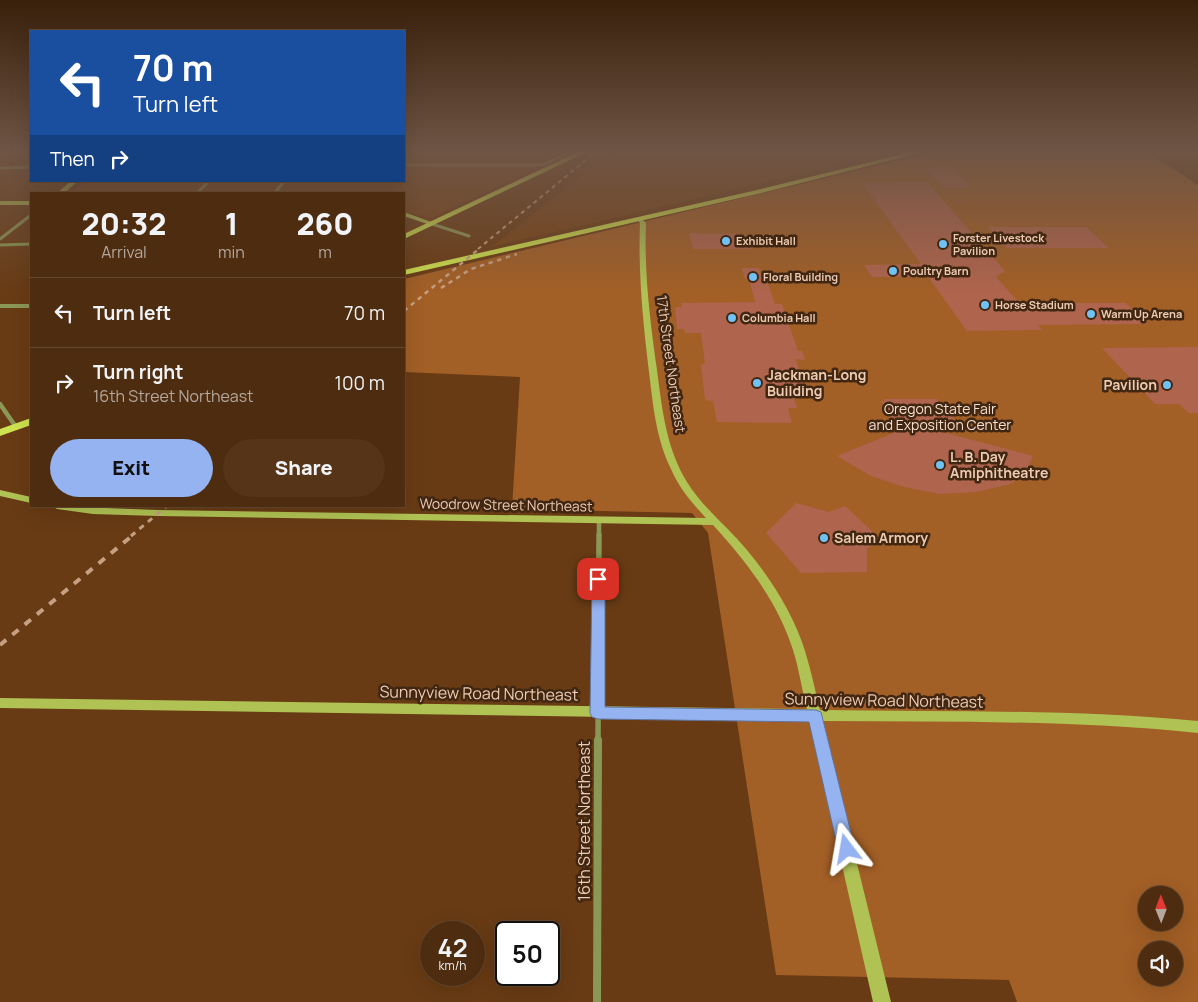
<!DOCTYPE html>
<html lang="en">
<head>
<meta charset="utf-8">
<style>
  body { margin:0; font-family:Manrope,sans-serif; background:#553418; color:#f1f3f6; height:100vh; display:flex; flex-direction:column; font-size:19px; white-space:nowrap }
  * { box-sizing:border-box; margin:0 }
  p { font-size:16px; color:#b3a79e }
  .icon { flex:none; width:28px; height:28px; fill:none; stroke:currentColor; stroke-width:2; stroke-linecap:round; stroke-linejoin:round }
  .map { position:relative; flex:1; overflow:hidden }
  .side { position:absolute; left:30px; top:192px; width:375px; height:315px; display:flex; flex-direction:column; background:#4e2c0f; border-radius:0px; box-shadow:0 5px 20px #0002,0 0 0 1px #65482f }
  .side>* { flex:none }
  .hud { position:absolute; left:30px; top:30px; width:375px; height:152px; border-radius:0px; box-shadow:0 5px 20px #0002,0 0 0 1px #65482f; background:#1a4fa0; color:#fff; overflow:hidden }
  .needle { width:32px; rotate:359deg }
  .tools { position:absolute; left:1138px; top:886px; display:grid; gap:10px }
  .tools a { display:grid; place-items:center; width:45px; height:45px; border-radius:50%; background:#4e2c0f; box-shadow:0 5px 20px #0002,0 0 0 1px #65482f; font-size:25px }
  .speed { position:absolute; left:420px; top:921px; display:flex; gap:10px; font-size:25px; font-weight:700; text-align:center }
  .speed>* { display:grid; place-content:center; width:65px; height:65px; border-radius:50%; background:#4e2c0f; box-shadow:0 5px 20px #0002,0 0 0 1px #65482f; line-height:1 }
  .speed small { font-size:12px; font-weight:400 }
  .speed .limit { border:2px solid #111; border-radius:8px; background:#fff; color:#111 }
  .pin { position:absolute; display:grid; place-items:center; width:42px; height:42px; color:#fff; margin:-21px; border-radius:10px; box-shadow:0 2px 8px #0006 }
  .me { position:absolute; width:55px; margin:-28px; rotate:346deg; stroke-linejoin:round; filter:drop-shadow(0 0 4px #0008) }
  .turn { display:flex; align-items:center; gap:18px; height:105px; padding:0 20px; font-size:22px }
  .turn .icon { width:65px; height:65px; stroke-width:2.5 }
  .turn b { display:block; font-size:35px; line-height:42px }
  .then { display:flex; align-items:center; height:48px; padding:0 20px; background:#0003; gap:10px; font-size:19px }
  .eta { display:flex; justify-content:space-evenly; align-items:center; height:85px; text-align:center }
  .eta b { font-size:30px; font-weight:800; line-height:35px }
  .primary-button { display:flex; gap:10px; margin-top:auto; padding:10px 20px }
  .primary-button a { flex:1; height:58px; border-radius:30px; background:#95b2f1; color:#111; font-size:20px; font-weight:800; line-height:58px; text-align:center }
  .primary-button a+a { background:#553418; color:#f1f3f6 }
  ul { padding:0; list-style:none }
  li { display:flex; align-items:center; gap:15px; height:70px; padding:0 20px; border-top:1px solid #65482f }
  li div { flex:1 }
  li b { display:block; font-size:19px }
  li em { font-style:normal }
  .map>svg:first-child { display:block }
</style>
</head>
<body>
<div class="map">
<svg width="1198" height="1002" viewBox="0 0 1198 1002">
  <rect width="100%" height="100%" fill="#683b14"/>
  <g fill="#754216">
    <path d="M 404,150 L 572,150 L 432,218 L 404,212 L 404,194 L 69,194 L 85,181 L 404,181 Z"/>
    <path d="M 615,150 L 902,150 L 491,247 Z"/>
  </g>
  <path fill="#a25f26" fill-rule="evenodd" d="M 942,150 L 1144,150 L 1198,185 L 1198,1002 L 1017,1002 L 1009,980 L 776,975 L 708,533 L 692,513 L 512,509 L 520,377 L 404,372 L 404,279 ZM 1146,895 L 1174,895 L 1174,922 L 1146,922 ZM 1146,950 L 1174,950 L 1174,978 L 1146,978 Z"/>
  <g fill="#ae644d">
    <path d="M 952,167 L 964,179 L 972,188 L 944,188 L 925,168 Z"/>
    <path d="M 927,182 L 1005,271 L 996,277 L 1019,303 L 1126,303 L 1148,324 L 1038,325 L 1042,330 L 967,331 L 928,277 L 872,277 L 864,265 L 921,264 L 862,183 Z"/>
    <path d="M 988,227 L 1086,227 L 1109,248 L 1007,248 Z"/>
    <path d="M 689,233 L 742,234 L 743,236 L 760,236 L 763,246 L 752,246 L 753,249 L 693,249 Z"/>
    <path d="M 742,268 L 759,268 L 762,278 L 766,278 L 775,304 L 782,304 L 798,351 L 802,351 L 805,360 L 796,359 L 805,390 L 791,390 L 797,408 L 788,408 L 792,423 L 717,422 L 713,401 L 705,400 L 701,364 L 705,364 L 701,333 L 685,333 L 684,329 L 677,329 L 675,307 L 682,307 L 681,303 L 755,302 L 749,279 L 745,279 Z"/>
    <path d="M 1198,347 L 1198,413 L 1189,413 L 1179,404 L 1155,404 L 1102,348 Z"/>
    <path d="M 884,399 L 937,399 L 939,402 L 944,402 L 955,421 L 905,422 L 1033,456 L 1026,473 L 1010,484 L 977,492 L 940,494 L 904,487 L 871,476 L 837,456 L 896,432 L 881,401 L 885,401 Z"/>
    <path d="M 796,503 L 829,512 L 845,506 L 884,542 L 867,548 L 867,572 L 801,573 L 766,533 Z"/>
  </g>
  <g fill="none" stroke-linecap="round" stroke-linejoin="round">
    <g stroke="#8b9755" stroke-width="3">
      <path d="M 404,165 L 543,165 L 575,150"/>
      <path d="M 0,168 L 31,167"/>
      <path d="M 196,194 L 209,181"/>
      <path d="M 274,194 L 284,181"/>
      <path d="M 432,224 L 469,236"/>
      <path d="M 0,239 L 31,215"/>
      <path d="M 0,245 L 31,244"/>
    </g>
    <path stroke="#8b9755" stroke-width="4" d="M 0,306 L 31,306"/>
    <g stroke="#8b9755" stroke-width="4.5">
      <path d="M 0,404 L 16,427"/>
      <path d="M 599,536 L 599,520"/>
    </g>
    <path stroke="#8b9755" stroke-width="5.5" d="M 598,741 L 599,535"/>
    <path stroke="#8b9755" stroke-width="8" d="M 597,1002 L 598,740"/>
    <g fill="#b0c254" fill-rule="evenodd">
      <path d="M 71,181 L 78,181 L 63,194 L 56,194 Z"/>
      <rect x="0" y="201" width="31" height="4"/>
      <path d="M 404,212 L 434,223 L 435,224 L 430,225 L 404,216 Z"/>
      <path d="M 640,217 L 646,223 C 644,272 650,321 657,370 C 662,408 666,448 687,482 C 703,508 728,527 747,550 C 771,579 794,615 805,651 C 811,670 815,690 820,710 C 946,712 1073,709 1198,721 L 1198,733 C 1073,720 947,722 822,721 L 891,1002 L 873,1002 L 809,720 L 0,708 L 0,698 L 807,709 C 802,690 799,669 793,650 C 778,602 746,561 713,525 L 158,516 L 93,514 L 57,509 L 52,506 L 158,510 L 706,518 C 692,503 679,488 671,469 C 656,439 653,405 649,372 C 643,322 638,273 640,223 L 637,219 Z"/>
      <path d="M 0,490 L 31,497 L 31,503 L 0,496 Z"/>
    </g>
    <g fill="#cde34f" fill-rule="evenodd">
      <path d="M 582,150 L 591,150 L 404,239 L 404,234 Z"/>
      <path d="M 920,150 L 932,150 L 757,194 L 404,275 L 404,270 L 757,190 Z"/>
      <path d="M 31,418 L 31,425 L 0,436 L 0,429 Z"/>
    </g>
    <path stroke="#c6a083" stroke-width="2" stroke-dasharray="4 4" stroke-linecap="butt" d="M 478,249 L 598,150"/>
    <g stroke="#c6a083" stroke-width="2.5" stroke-dasharray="4.5 4.5" stroke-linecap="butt">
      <path d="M 441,288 L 471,269 L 517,254"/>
      <path d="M 404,311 L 480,248"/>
    </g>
    <path stroke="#c6a083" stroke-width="3" stroke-dasharray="5.5 5.5" stroke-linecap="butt" d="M 131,536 L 167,506"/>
    <path stroke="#c6a083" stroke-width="4" stroke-dasharray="8 8" stroke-linecap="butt" d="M 0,645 L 133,535"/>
  </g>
  <linearGradient id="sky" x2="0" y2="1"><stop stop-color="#39200b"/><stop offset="0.52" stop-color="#6f5545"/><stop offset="1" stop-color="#6f5545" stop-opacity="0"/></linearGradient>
  <rect width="1198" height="291" fill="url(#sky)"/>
  <path fill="#95b2f1" stroke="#61749d" d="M 598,574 L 603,576 L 605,579 L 605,707 L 816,710 L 821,712 L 855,849 L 853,855 L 847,857 L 841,855 L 838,849 L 809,722 L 598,719 L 592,717 L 590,713 L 592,579 L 594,576 Z"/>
  <g fill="#70c2f4" stroke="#412712" stroke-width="2">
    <circle cx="726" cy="241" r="5"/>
    <circle cx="943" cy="244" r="5"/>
    <circle cx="893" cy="271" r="5"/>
    <circle cx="753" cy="277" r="5"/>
    <circle cx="985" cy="305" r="5"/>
    <circle cx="1091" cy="314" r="5"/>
    <circle cx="732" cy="318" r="5"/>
    <circle cx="757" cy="383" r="5"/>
    <circle cx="1167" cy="385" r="5"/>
    <circle cx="940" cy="465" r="5"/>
    <circle cx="824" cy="538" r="5"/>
  </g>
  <g text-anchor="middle" stroke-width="5" stroke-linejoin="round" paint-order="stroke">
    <g font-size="11" font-weight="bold" fill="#edcbb2" stroke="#412712" text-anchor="start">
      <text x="953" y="242">Forster Livestock<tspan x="953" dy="13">Pavilion</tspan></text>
      <text x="736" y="245">Exhibit Hall</text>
      <text x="903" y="275">Poultry Barn</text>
      <text x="763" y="281">Floral Building</text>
      <text x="995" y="309">Horse Stadium</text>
      <text x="1101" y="318">Warm Up Arena</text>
      <text x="742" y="322">Columbia Hall</text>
    </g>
    <g font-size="14" fill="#edcbb2" stroke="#412712">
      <text transform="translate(671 364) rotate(82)" y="5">17th Street Northeast</text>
      <text transform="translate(506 505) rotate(1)" y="5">Woodrow Street Northeast</text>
    </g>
    <g font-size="14" font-weight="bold" fill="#edcbb2" stroke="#412712" text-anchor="start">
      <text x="767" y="380">Jackman-Long<tspan x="767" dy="16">Building</tspan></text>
      <text x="1157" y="390" text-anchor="end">Pavilion</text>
      <text x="950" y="462">L. B. Day<tspan x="950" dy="16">Amiphitheatre</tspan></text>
      <text x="834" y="543">Salem Armory</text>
    </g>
    <g font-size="14" fill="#f5decd" stroke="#412712">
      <text x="940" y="414">Oregon State Fair<tspan x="940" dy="16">and Exposition Center</tspan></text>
    </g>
    <g font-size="16" fill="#edcbb2" stroke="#412712">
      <text transform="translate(479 693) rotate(1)" y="6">Sunnyview Road Northeast</text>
      <text transform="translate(884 700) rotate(1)" y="6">Sunnyview Road Northeast</text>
      <text transform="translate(584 821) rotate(-90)" y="6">16th Street Northeast</text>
    </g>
  </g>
</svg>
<div class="tools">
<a><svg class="needle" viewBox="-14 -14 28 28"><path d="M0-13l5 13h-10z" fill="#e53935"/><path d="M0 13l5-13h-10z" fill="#b3a79e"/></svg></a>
<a><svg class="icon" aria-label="sound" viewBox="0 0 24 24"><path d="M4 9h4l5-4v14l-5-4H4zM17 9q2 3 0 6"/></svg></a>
</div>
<div class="speed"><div>42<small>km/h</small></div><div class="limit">50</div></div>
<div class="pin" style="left:598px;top:579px;background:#d93025"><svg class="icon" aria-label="arrive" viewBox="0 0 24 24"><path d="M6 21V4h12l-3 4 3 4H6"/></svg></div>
<svg class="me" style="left:847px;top:849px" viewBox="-20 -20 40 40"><path d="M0-17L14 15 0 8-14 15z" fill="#95b2f1" stroke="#fff" stroke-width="4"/></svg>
<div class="hud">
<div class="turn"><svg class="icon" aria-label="left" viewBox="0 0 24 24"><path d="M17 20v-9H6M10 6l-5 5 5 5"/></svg><div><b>70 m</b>Turn left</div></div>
<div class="then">Then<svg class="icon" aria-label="right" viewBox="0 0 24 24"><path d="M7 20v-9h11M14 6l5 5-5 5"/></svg></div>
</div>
<section class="side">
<div class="eta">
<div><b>20:32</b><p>Arrival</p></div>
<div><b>1</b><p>min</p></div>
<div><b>260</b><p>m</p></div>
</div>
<ul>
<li><svg class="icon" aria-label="left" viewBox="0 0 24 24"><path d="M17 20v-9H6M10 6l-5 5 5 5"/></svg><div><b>Turn left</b></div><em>70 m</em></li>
<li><svg class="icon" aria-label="right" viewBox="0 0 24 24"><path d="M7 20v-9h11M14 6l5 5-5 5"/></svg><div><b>Turn right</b><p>16th Street Northeast</p></div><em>100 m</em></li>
</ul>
<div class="primary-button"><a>Exit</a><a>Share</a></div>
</section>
</div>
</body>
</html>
